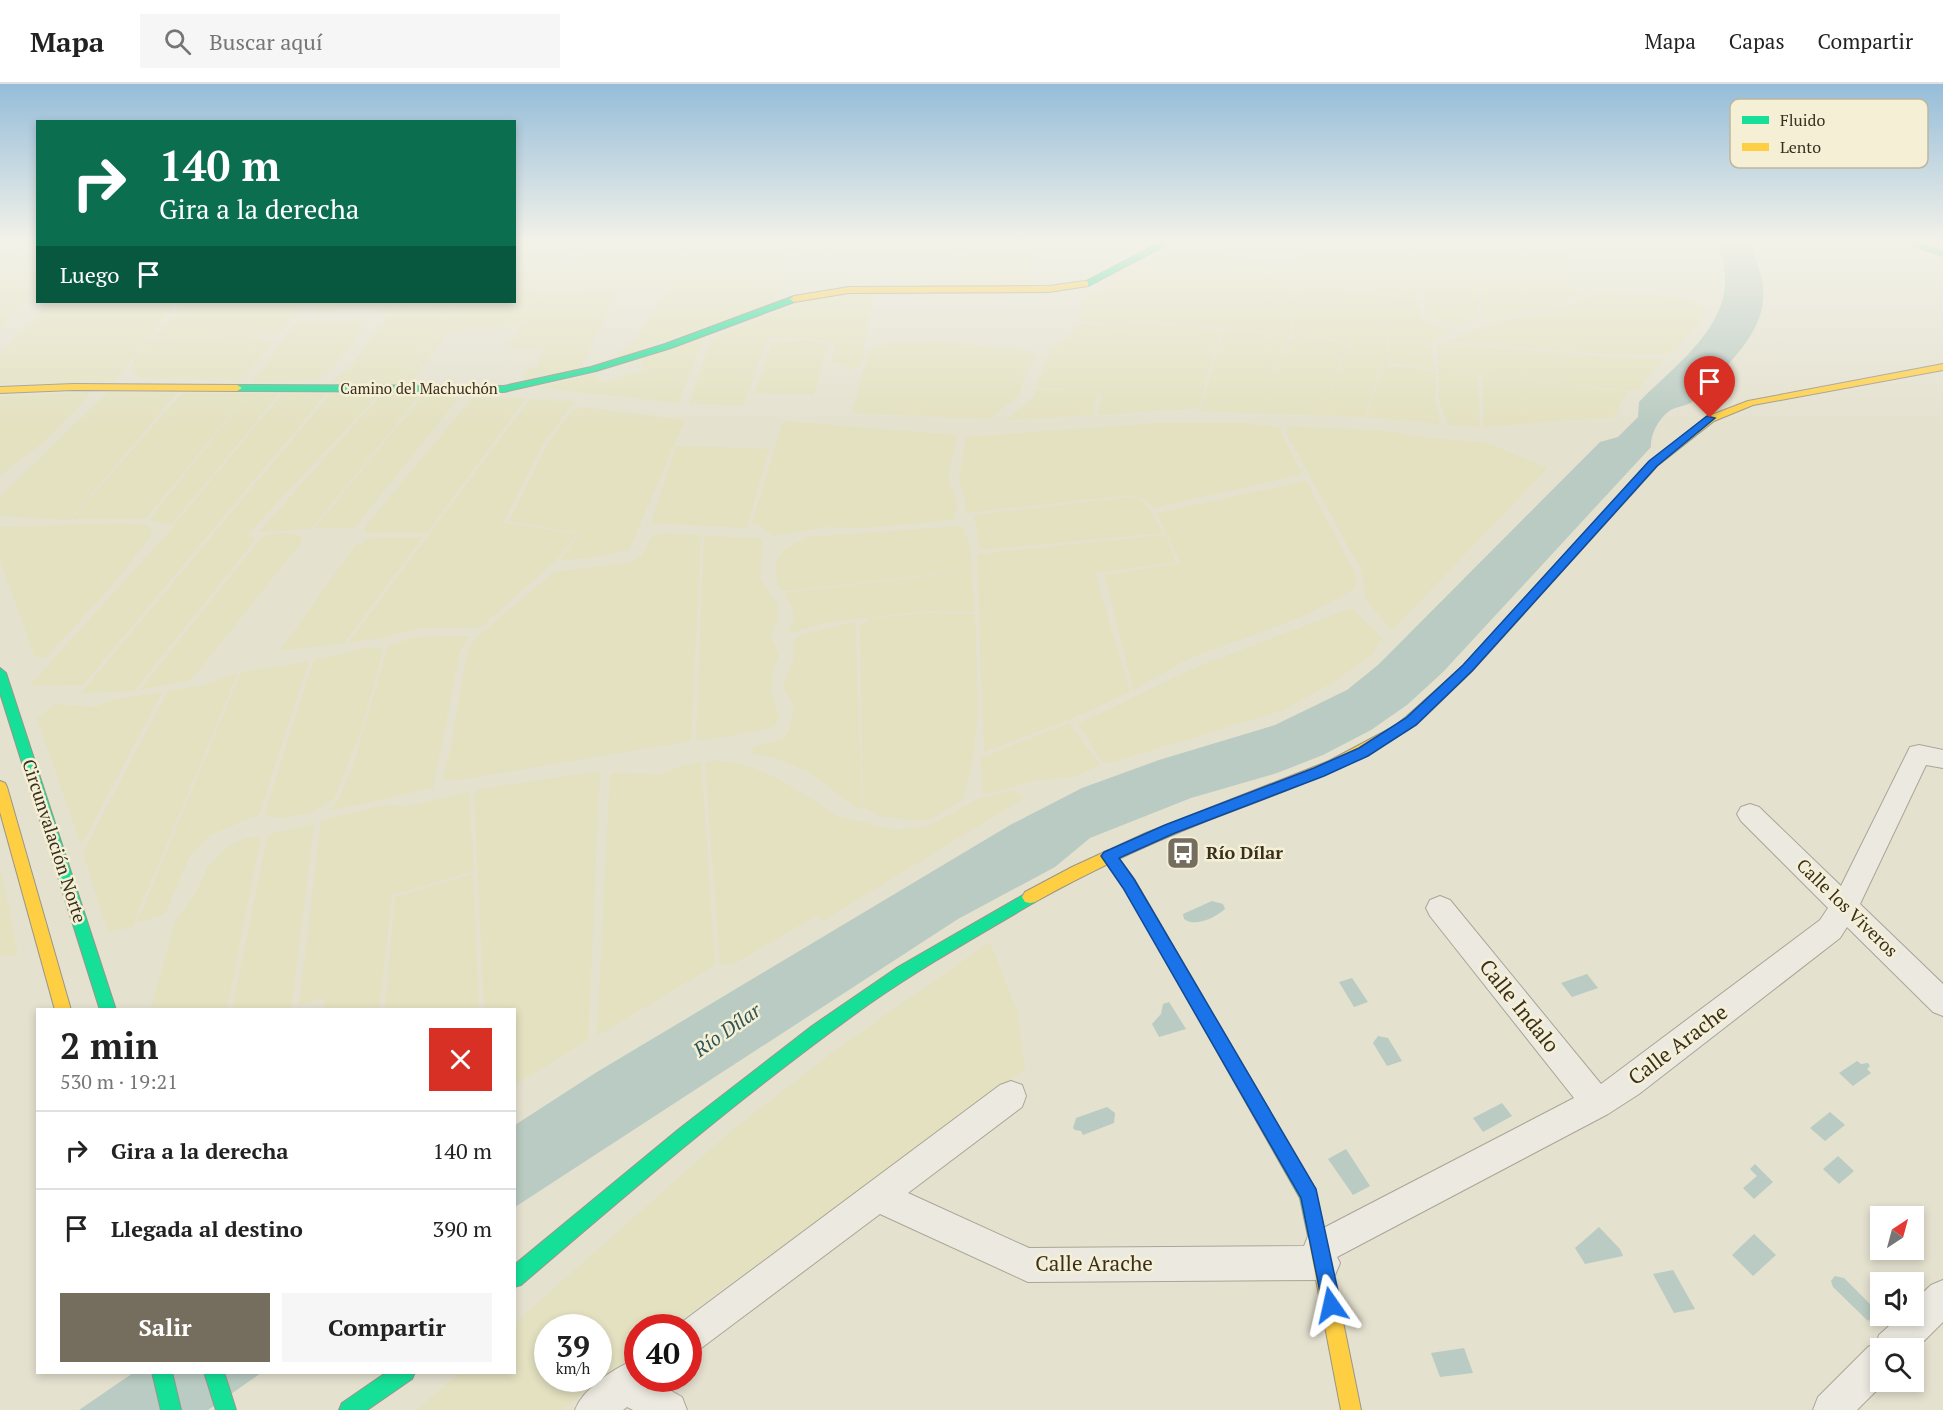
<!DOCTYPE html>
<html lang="es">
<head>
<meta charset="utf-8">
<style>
  body { margin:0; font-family:"PT Serif",serif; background:#f6f6f6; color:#222; height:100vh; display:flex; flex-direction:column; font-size:22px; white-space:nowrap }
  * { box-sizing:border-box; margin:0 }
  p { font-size:20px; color:#767676 }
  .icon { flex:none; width:33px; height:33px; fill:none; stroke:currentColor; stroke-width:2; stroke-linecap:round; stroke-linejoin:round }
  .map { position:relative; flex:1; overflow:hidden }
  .side { position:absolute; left:36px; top:924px; width:480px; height:366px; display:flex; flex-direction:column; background:#fff; border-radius:0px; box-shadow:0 3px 9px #0003 }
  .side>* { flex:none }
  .hud { position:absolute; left:36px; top:36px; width:480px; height:183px; border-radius:0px; box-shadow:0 3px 9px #0003; background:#0b6e4f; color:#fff; overflow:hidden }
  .needle { width:39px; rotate:36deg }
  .buttons { position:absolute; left:1870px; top:1122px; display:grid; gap:12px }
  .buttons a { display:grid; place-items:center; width:54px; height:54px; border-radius:0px; background:#fff; box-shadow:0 3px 9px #0003; font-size:30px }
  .speed { position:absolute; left:534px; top:1230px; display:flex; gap:12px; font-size:30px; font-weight:700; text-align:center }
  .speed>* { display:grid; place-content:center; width:78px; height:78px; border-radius:50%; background:#fff; box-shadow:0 3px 9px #0003; line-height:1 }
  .speed small { font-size:15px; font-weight:400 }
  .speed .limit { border:9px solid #d22; background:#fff; color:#111 }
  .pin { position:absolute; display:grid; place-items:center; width:51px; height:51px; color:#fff; margin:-62px -26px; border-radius:50% 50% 50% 0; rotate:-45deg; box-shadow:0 0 6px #0007 }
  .pin .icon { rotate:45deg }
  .me { position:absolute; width:66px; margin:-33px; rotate:349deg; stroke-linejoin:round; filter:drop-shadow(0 0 4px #0008) }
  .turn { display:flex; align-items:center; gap:21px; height:126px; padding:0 24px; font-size:27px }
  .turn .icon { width:78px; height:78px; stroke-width:2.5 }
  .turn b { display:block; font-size:42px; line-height:51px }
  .then { display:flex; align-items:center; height:57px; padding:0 24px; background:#0003; gap:12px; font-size:22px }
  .round { display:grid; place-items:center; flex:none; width:63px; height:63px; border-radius:0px; background:#f6f6f6 }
  .head { display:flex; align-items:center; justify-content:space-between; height:102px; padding:0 24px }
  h1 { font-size:36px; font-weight:600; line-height:45px }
  .button { display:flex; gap:12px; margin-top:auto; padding:12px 24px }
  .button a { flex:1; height:69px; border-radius:0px; background:#756d5d; color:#fff; font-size:24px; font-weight:600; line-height:69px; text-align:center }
  .button a+a { background:#f6f6f6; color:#222 }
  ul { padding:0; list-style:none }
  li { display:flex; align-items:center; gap:18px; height:78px; padding:0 24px; border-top:2px solid #e0e0e0 }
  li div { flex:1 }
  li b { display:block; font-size:22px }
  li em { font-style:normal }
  header { display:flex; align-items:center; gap:36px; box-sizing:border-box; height:84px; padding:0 30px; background:#fff; border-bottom:2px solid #e0e0e0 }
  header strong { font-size:28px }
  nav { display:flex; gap:33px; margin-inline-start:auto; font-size:21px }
  .search { width:420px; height:54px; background:#f6f6f6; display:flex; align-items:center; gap:15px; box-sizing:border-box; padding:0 21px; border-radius:0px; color:#767676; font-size:22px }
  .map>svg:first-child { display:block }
</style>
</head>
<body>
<header>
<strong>Mapa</strong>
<div class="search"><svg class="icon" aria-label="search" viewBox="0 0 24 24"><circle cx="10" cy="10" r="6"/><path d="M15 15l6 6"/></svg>Buscar aquí</div>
<nav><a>Mapa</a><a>Capas</a><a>Compartir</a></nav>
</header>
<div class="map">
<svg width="1943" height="1326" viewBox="0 0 1943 1326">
  <rect width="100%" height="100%" fill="#e4e1cf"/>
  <g fill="#e3e1c0" fill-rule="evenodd">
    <path d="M 0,156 L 30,156 L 0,187 Z"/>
    <path d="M 515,156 L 581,156 L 576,167 L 564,174 L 515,179 Z"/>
    <path d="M 588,156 L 686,156 L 666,199 L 545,204 L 558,183 L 580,171 Z"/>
    <path d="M 690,156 L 785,156 L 787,179 L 784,181 L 782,198 L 773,219 L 612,275 L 632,259 L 669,202 Z"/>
    <path d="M 795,156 L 827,156 L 826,174 L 794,176 Z"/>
    <path d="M 834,156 L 960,156 L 957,178 L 934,175 L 833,176 Z"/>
    <path d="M 968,156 L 1032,156 L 1034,173 L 1029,203 L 958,202 Z"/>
    <path d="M 1240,156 L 1401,156 L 1408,160 L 1412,170 L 1418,214 L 1143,176 L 1162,165 L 1173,164 L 1297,181 L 1300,166 Z"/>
    <path d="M 1404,156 L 1469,156 L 1477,189 L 1479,218 L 1477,229 L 1465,239 L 1444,239 L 1427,230 L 1415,170 L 1411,160 Z"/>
    <path d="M 1471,156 L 1560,156 L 1566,166 L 1568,192 L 1481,189 Z"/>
    <path d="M 37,158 L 37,210 L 26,217 L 0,244 L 0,191 L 31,159 Z"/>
    <path d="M 1141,177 L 1297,198 L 1292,217 L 1299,199 L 1381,210 L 1390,279 L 1386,283 L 1404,282 L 1436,287 L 1435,315 L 1440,340 L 1366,333 L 1383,283 L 1379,287 L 1365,333 L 1198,327 L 1201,325 L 1223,246 L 1291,251 L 1262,312 L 1294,251 L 1341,258 L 1345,262 L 1324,327 L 1347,262 L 1343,257 L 1330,254 L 1292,250 L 1296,217 L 1290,250 L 1126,236 L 1122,243 L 1079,237 L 1083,224 L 1083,214 L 1114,196 L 1111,193 Z"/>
    <path d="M 554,180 L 521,240 L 448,248 L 410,299 L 402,299 L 459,218 L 514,218 L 515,182 Z"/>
    <path d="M 1483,192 L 1568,195 L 1580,211 L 1554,223 L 1489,235 L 1483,234 L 1480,195 Z"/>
    <path d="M 620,204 L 580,284 L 522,296 L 528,283 L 537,283 L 545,264 L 507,264 L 542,206 Z"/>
    <path d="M 1602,206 L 1685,214 L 1706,224 L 1702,235 L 1676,266 L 1665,271 L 1601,270 L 1447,257 L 1492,239 L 1554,226 Z"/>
    <path d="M 873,209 L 862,279 L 854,284 L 830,277 L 836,263 L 831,257 L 799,253 L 772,254 L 767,256 L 743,322 L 689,319 L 712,254 L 800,219 L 828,213 Z"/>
    <path d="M 1383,210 L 1417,215 L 1422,235 L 1450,247 L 1430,260 L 1434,284 L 1391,279 Z"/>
    <path d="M 52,218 L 177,218 L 114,298 L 0,300 L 0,269 Z"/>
    <path d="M 183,218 L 307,218 L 281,248 L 153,254 Z"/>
    <path d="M 315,218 L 439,218 L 395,226 L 388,230 L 382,226 L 367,224 L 308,227 Z"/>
    <path d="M 448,218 L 457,218 L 400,300 L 331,298 L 352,281 L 388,232 L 397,226 Z"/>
    <path d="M 360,237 L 362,240 L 352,261 L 332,284 L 315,297 L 252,298 L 296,238 Z"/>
    <path d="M 1128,237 L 1221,246 L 1199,324 L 1097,331 L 1102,310 L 1098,309 L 1093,331 L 1006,336 L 1033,313 L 1036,305 L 1073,307 L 1036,303 L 1050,267 L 1080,239 L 1123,245 Z"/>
    <path d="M 263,250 L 259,256 L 273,257 L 254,282 L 238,297 L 138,294 L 132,286 L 133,276 L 148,258 L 155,256 Z"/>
    <path d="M 705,253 L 678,319 L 537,304 L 596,290 L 600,298 L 644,287 L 641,275 Z"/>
    <path d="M 802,256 L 821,258 L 828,262 L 814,311 L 754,309 L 772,259 Z"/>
    <path d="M 937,258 L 1017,265 L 1036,271 L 1025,292 L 1019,312 L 989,335 L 852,329 L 868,269 L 874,262 L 893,259 Z"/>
    <path d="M 1438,260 L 1595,272 L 1663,275 L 1639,305 L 1630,307 L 1443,287 L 1478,292 L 1480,343 L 1448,341 L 1439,316 Z"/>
    <path d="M 1483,292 L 1628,308 L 1613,333 L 1483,343 Z"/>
    <path d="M 88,308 L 88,313 L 45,357 L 0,391 L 0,312 Z"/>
    <path d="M 108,308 L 177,309 L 69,436 L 0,432 L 0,413 Z"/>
    <path d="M 182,309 L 248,309 L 145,435 L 72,435 Z"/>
    <path d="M 249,309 L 279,310 L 171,441 L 150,435 Z"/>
    <path d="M 282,310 L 326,310 L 83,601 L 29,602 L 167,450 Z"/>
    <path d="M 330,310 L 378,311 L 248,450 L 255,456 L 134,607 L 81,609 Z"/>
    <path d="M 381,311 L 420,311 L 311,445 L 259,448 Z"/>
    <path d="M 423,311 L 453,313 L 457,316 L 354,444 L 315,444 Z"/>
    <path d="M 472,314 L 526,314 L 427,449 L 365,449 L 367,440 Z"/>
    <path d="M 530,315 L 575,317 L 544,358 L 503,439 L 578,450 L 556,476 L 480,544 L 419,544 L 386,553 L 348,559 Z"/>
    <path d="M 585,323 L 685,336 L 629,466 L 590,474 L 560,476 L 581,449 L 509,437 L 549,358 L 573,325 Z"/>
    <path d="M 783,337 L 955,351 L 957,353 L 948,393 L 958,422 L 953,436 L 865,444 L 825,443 L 773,452 L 763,443 L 752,439 Z"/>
    <path d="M 1158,339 L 1245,339 L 1278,343 L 1302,390 L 1154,424 L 1142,414 L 1129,411 L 965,429 L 966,420 L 959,395 L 966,353 Z"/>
    <path d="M 1288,342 L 1385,347 L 1429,354 L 1484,358 L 1548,384 L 1392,546 L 1366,516 L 1361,486 L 1286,348 Z"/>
    <path d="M 676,362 L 769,365 L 747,444 L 651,439 Z"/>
    <path d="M 1306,397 L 1354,487 L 1357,498 L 1353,506 L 1330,519 L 1291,537 L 1188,575 L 1133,606 L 1105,491 L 1180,479 L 1157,429 Z"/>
    <path d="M 1131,413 L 1141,416 L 1149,425 L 1163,449 L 980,466 L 974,431 Z"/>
    <path d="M 124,439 L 149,442 L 152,450 L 112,502 L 46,573 L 35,573 L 0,475 L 0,443 Z"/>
    <path d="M 962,442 L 970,462 L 972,486 L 784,507 L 777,501 L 776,477 L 785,465 L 808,453 Z"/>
    <path d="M 289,449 L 301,452 L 302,457 L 191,596 L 140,606 L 261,454 L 272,450 Z"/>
    <path d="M 662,449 L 701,451 L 691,657 L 453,697 L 442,694 L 449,673 L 468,565 L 478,552 L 554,488 L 632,478 L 641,472 L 652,453 Z"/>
    <path d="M 1166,451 L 1175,478 L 1095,489 L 1130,608 L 1071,635 L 984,668 L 977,470 Z"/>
    <path d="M 704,452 L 763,454 L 760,495 L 777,520 L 778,533 L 771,552 L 779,571 L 773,586 L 771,607 L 779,632 L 775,642 L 764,646 L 699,657 L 696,657 Z"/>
    <path d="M 423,453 L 344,559 L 280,567 L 356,460 L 363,460 L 366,454 Z"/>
    <path d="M 971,487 L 975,528 L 926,527 L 825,539 L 794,548 L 789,547 L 794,536 L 792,522 L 784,509 Z"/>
    <path d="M 1351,524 L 1382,554 L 1372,571 L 1335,597 L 1284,626 L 1113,678 L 1103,679 L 1078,640 L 1199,582 Z"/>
    <path d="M 924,529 L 975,530 L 978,629 L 973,675 L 963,716 L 929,736 L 908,736 L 880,732 L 863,723 L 860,542 L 871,535 Z"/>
    <path d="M 855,538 L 862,724 L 858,725 L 809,688 L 776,674 L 752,670 L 753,663 L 783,655 L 790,644 L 794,622 L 783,603 L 794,572 L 793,556 L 805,550 Z"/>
    <path d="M 470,552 L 460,567 L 433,704 L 329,727 L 338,716 L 352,685 L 388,562 L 415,553 Z"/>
    <path d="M 367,564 L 383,565 L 362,644 L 334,715 L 311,729 L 282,734 L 264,731 L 314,576 Z"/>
    <path d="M 309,577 L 259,731 L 210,751 L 189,773 L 165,830 L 137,839 L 241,588 Z"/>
    <path d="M 238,589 L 132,843 L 108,848 L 83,769 L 168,607 L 205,601 Z"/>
    <path d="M 162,608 L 81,761 L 37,634 L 56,620 L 95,623 L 116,615 Z"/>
    <path d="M 1069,639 L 1100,681 L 1074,693 L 1032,697 L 983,711 L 981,674 Z"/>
    <path d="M 715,676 L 747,681 L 783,697 L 837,732 L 896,746 L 929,742 L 976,716 L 1013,706 L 1024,714 L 822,837 L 817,831 L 732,881 L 720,881 L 705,679 Z"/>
    <path d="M 701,678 L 715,881 L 597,952 L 610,689 L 661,690 L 681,682 Z"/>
    <path d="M 600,687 L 588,956 L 515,1001 L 514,926 L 484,925 L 474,711 L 479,705 Z"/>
    <path d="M 469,708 L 474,787 L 392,811 L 379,925 L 324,925 L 323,914 L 299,921 L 321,737 L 384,721 L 407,722 Z"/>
    <path d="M 314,740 L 291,925 L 232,925 L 267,754 L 271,750 Z"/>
    <path d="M 261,753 L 227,925 L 151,925 L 175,837 L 195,810 L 207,784 L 227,763 L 246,754 Z"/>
    <path d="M 0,784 L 3,795 L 18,871 L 0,873 Z"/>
    <path d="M 473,790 L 479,925 L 385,925 L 395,813 Z"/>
    <path d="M 990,858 L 1017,927 L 1025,985 L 671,1243 L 638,1244 L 637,1268 L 562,1326 L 417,1326 L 459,1289 L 514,1288 L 515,1239 L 729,1049 L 841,962 ZM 548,1244 L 598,1244 L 598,1294 L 548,1294 Z"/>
  </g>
  <g fill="#b9cbc2">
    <path d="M 1715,156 L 1747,156 C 1776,212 1765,240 1725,284 C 1714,295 1704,308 1693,317 C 1686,323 1675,322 1668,328 C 1658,336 1650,351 1651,363 L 1443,588 L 1407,621 L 1371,646 L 1323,671 L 1277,689 L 1191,714 L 1090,754 L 1055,783 L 958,835 L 515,1123 L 515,1041 L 597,988 L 1010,741 L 1082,704 L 1159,676 L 1275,641 L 1347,606 L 1378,581 L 1600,358 L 1618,353 L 1638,333 L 1639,318 C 1683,273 1751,229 1715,156 Z"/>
    <path d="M 1212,817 L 1223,820 L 1225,825 C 1216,833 1195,844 1184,835 L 1183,830 Z"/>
    <path d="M 1587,890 L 1598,904 L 1572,913 L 1561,899 Z"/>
    <path d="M 1352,894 L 1368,918 L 1354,923 L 1339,898 Z"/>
    <path d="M 1169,918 L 1186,945 L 1159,953 L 1152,940 L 1161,930 L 1163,920 Z"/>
    <path d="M 1378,952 L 1388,954 L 1402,977 L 1387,982 L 1373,959 Z"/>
    <path d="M 1857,977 L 1861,980 L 1868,979 L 1870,982 L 1867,985 L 1871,989 L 1853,1002 L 1839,989 Z"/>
    <path d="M 1502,1019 L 1512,1032 L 1483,1048 L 1473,1034 Z"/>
    <path d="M 1107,1023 L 1115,1029 L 1114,1039 L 1083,1051 L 1081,1047 L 1075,1046 L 1073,1044 L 1076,1034 Z"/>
    <path d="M 1830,1028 L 1845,1041 L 1825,1057 L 1810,1044 Z"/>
    <path d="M 1346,1065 L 1370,1102 L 1353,1111 L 1328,1075 Z"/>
    <path d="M 1838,1072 L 1854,1087 L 1839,1100 L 1823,1085 Z"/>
    <path d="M 1755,1080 L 1773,1098 L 1754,1115 L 1743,1104 L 1757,1092 L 1750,1085 Z"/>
    <path d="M 1599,1143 L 1620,1165 L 1623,1172 L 1585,1180 L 1575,1164 Z"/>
    <path d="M 1754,1150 L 1776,1171 L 1753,1192 L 1732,1171 Z"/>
    <path d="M 1673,1186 L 1695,1225 L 1674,1229 L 1653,1190 Z"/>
    <path d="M 1835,1192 L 1844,1194 L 1878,1228 L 1868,1237 L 1833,1203 L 1831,1197 Z"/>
    <path d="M 1464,1264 L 1473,1289 L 1440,1293 L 1431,1269 Z"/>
    <path d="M 133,1289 L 261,1289 L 208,1326 L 79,1326 Z"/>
  </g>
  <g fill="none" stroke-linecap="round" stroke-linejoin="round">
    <g stroke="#aaa597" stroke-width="2">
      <g id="street">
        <path d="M 1919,661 L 1943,666 L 1943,684 L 1926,681 L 1860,820 L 1943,900 L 1943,932 L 1933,928 L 1847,843 L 1840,854 L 1639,1010 L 1608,1030 L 1337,1173 L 1340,1179 L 1335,1191 L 1323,1196 L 1028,1198 L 880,1130 L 700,1265 L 688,1270 L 688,1244 L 674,1244 L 1000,1001 L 1011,997 L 1022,1001 L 1026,1012 L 1022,1023 L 908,1109 L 1029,1164 L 1304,1162 L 1308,1152 L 1574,1014 L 1430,832 L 1426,824 L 1430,816 L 1440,812 L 1450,816 L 1601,1000 L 1820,836 L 1828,824 L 1741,737 L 1737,730 L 1741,723 L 1750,720 L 1759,723 L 1841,802 L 1910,663 Z"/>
        <path d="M 1943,1196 L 1943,1238 L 1914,1267 L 1914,1264 L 1881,1264 L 1881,1298 L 1885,1298 L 1857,1326 L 1813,1326 L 1818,1313 L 1868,1263 L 1876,1260 L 1879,1251 L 1900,1232 L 1914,1232 L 1914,1217 L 1931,1201 Z"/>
        <path d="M 638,1274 L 638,1294 L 655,1294 L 654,1297 L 682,1313 L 687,1326 L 633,1326 L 627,1323 L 623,1326 L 575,1326 C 584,1303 615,1284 638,1274 Z"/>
      </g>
    </g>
    <g stroke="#999588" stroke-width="2">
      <g id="fast">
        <path d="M 1165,156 L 1176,156 L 1088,202 L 1081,200 Z"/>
        <path d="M 1896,156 L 1910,156 L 1943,167 L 1943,172 Z"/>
        <path d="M 794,212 L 797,213 L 797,217 L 671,264 L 596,287 L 504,308 L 237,307 L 232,304 L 237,301 L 504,302 L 591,283 L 665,260 Z"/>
        <path d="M 1653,377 L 1657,378 L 1657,382 L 1472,587 L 1416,641 L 1400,651 L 1390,651 L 1388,647 L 1406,633 L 1464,581 L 1649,378 Z"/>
        <path d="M 0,584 L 6,589 L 116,926 L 100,926 L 0,609 Z"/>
        <path d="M 1109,766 L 1114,768 L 1134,795 L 1315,1105 L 1327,1159 L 1325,1166 L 1318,1168 L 1311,1166 L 1300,1114 L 1124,803 L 1104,776 L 1102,772 L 1104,768 Z"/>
        <path d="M 1030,807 L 1035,808 L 1038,813 L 1035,818 C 979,851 922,883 869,920 C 747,1007 634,1104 521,1201 L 514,1203 L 514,1181 L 679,1045 L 812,942 L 898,883 Z"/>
        <path d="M 152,1288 L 172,1288 L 181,1326 L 161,1326 Z"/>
        <path d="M 204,1288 L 224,1288 L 236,1326 L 216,1326 Z"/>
        <path d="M 387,1288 L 415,1288 L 412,1295 L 367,1326 L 339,1326 L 342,1319 Z"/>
      </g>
    </g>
    <g stroke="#999588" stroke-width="2">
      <g id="slow">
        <path d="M 1085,197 L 1088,198 L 1088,202 L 1049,208 L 849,209 L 794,218 L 790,215 L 794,212 L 849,203 L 1049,202 Z"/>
        <path d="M 1943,280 L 1943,286 L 1753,321 L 1714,337 L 1657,382 L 1653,383 L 1648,380 L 1706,333 L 1748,317 Z"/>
        <path d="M 73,300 L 237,301 L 242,304 L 237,307 L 73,306 L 0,309 L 0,303 Z"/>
        <path d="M 1395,642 L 1400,643 L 1402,647 L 1400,651 C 1339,689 1271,712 1204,738 C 1146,761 1090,787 1035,818 L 1030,819 L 1025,818 L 1022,813 L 1025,808 L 1072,783 L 1146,749 L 1329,677 Z"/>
        <path d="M 0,697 L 5,699 L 7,703 L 71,926 L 55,926 L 0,728 Z"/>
        <path d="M 1318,1150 L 1325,1152 L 1327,1159 L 1361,1326 L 1341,1326 L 1309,1159 L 1311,1152 Z"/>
      </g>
    </g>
    <use href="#street" fill="#eceae0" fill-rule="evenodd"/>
    <use href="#fast" fill="#16e098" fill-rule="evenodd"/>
    <use href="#slow" fill="#ffcf43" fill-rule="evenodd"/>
  </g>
  <linearGradient id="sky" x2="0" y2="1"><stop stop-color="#95bdd9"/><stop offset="0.46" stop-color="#f3f2e9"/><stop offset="1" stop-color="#f3f2e9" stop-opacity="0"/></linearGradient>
  <rect width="1943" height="342" fill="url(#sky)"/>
  <path fill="#1a73e8" stroke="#114b97" stroke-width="1.5" d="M 1707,332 L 1715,334 L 1657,382 L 1472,587 L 1416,641 L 1368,672 L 1324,692 L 1175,749 L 1119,774 L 1134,795 L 1316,1105 L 1341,1221 L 1338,1228 L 1331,1231 L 1324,1228 L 1301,1114 L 1123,804 L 1101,772 L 1104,768 L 1165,741 L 1314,684 L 1359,664 L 1406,634 L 1463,581 L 1649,377 Z"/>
  <defs>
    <g id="bus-square" transform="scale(1.725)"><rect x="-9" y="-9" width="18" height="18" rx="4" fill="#756d5d" stroke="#f5f0d5"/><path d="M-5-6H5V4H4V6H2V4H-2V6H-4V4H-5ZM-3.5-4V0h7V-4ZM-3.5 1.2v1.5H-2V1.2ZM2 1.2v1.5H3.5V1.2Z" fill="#fff"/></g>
  </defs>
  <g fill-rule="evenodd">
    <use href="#bus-square" x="1183" y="769"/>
  </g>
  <g text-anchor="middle" stroke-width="5" stroke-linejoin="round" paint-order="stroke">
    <g font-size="15" fill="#392f1f" stroke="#f5f0d5">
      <text x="419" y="310">Camino del Machuchón</text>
    </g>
    <g font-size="18" fill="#392f1f" stroke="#f5f0d5">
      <text transform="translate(54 757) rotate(72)" y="6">Circunvalación Norte</text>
      <text transform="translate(1847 824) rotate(44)" y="6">Calle los Viveros</text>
    </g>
    <g font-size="18" font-weight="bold" fill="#392f1f" stroke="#f5f0d5" text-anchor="start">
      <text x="1206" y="775">Río Dílar</text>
    </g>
    <g font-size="20" font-style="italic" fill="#2f5658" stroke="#f5f0d5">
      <text transform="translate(727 946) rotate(-35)" y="7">Río Dílar</text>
    </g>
    <g font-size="21" fill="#392f1f" stroke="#f5f0d5">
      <text transform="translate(1519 922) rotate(51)" y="7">Calle Indalo</text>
      <text transform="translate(1678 961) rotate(-37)" y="7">Calle Arache</text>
      <text x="1094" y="1187">Calle Arache</text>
    </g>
  </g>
  <rect x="1730" y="15" width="198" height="69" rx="9" fill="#f5f0d5" stroke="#bdb69e" stroke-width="1.5"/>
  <rect x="1742" y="32" width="27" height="8" fill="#16e098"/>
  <rect x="1742" y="59" width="27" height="8" fill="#ffcf43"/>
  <g font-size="16" fill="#392f1f">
    <text x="1780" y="42">Fluido</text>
    <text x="1780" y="69">Lento</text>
  </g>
</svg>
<div class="buttons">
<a><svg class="needle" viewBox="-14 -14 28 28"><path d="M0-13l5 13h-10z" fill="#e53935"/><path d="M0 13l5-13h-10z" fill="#767676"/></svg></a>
<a><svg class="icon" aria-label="sound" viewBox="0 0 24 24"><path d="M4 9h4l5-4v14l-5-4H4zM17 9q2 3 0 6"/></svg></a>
<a><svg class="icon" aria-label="search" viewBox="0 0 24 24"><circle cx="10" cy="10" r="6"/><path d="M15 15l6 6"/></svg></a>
</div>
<div class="speed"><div>39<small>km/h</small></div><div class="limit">40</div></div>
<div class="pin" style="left:1710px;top:334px;background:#d93025"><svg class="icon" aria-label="arrive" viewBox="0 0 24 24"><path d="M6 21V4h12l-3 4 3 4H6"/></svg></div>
<svg class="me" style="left:1331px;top:1221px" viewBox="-20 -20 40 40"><path d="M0-17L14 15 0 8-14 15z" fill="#1a73e8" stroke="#fff" stroke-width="4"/></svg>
<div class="hud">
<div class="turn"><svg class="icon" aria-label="right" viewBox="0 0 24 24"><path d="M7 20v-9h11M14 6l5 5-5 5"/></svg><div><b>140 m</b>Gira a la derecha</div></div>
<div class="then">Luego<svg class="icon" aria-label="arrive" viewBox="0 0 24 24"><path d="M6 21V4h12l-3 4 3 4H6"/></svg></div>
</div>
<section class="side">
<div class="head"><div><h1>2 min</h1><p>530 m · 19:21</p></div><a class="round" style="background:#d93025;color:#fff"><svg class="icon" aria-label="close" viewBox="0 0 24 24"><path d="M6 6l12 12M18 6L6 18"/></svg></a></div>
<ul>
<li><svg class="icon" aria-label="right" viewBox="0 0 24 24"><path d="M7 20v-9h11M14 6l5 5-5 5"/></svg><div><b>Gira a la derecha</b></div><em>140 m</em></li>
<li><svg class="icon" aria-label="arrive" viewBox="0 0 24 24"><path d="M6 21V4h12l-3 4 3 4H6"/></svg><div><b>Llegada al destino</b></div><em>390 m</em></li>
</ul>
<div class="button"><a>Salir</a><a>Compartir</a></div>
</section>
</div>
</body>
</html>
